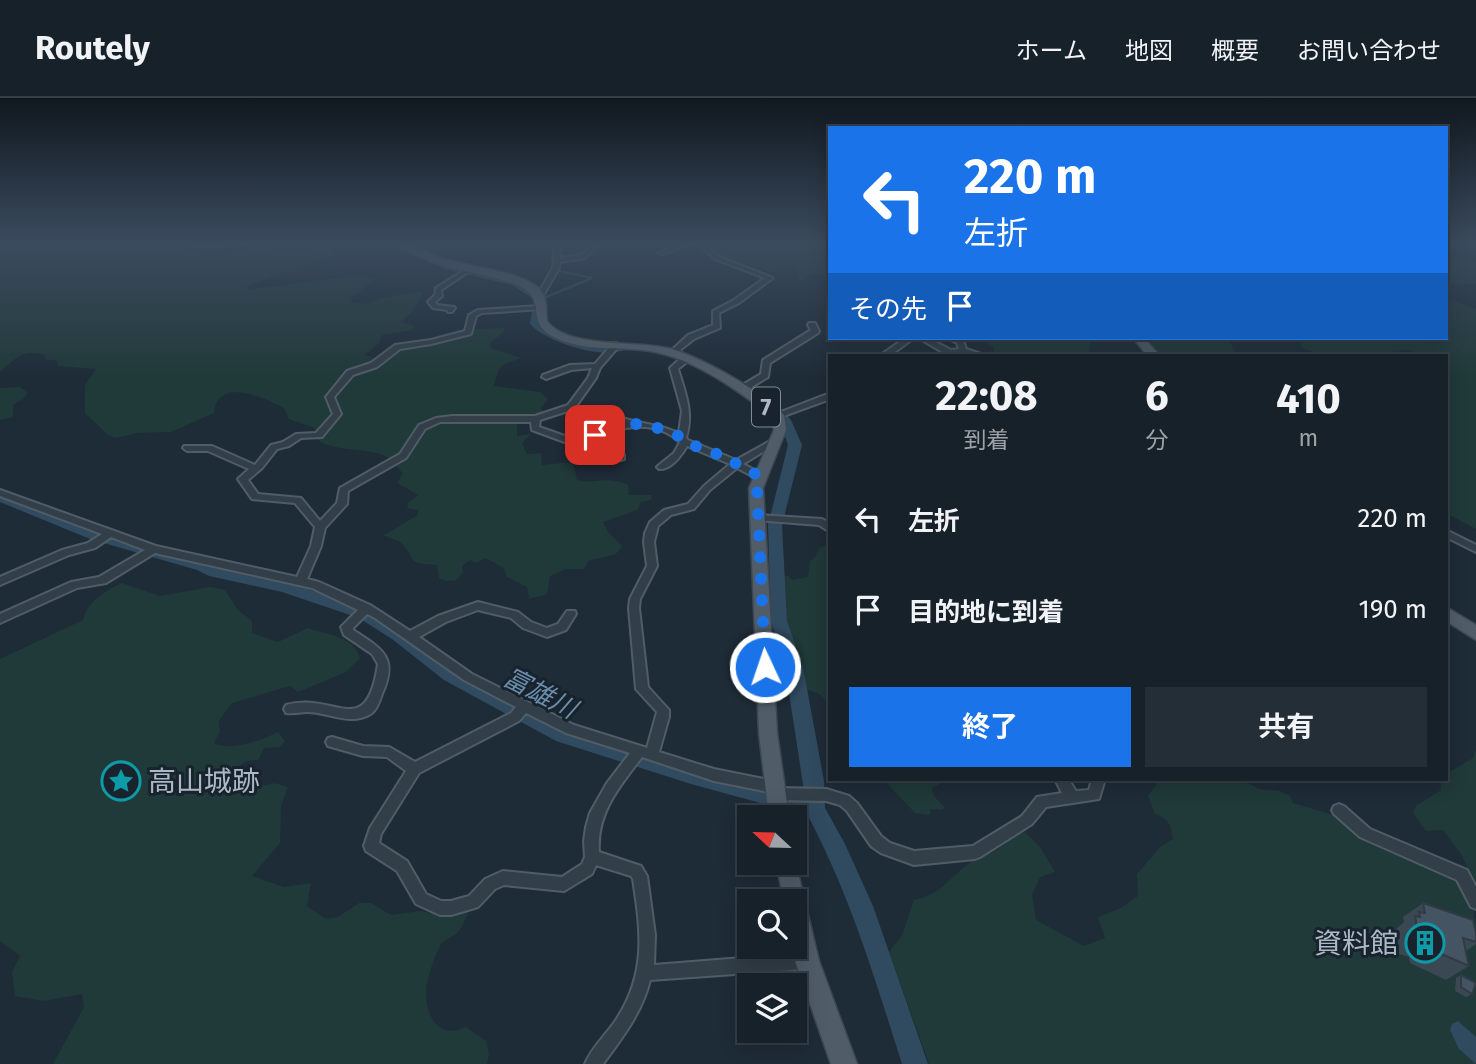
<!DOCTYPE html>
<html lang="ja">
<head>
<meta charset="utf-8">
<style>
  body { margin:0; font-family:"Fira Sans","Noto Sans JP",sans-serif; background:#232e36; color:#f1f3f6; height:100vh; display:flex; flex-direction:column; font-size:26px; white-space:nowrap }
  * { box-sizing:border-box; margin:0 }
  p { font-size:23px; color:#9ea3a8 }
  .icon { flex:none; width:38px; height:38px; fill:none; stroke:currentColor; stroke-width:2; stroke-linecap:round; stroke-linejoin:round }
  .map { position:relative; flex:1; overflow:hidden }
  .drawer { position:absolute; left:828px; top:256px; width:620px; height:427px; display:flex; flex-direction:column; background:#16212a; border-radius:0px; box-shadow:0 4px 18px #0003,0 0 0 2px #353e47 }
  .drawer>* { flex:none }
  .banner { position:absolute; left:828px; top:28px; width:620px; height:214px; border-radius:0px; box-shadow:0 4px 18px #0003,0 0 0 2px #353e47; background:#1a73e8; color:#fff; overflow:hidden }
  .needle { width:46px; rotate:292deg }
  .controls { position:absolute; left:737px; top:707px; display:grid; gap:14px }
  .controls a { display:grid; place-items:center; width:70px; height:70px; border-radius:0px; background:#16212a; box-shadow:0 4px 18px #0003,0 0 0 2px #353e47; font-size:35px }
  .pin { position:absolute; display:grid; place-items:center; width:60px; height:60px; color:#fff; margin:-30px; border-radius:14px; box-shadow:0 4px 10px #0006 }
  .me { position:absolute; width:77px; margin:-38px; rotate:357deg; stroke-linejoin:round; filter:drop-shadow(0 0 5px #0008) }
  .turn { display:flex; align-items:center; gap:24px; height:147px; padding:0 21px; font-size:32px }
  .turn .icon { width:91px; height:91px; stroke-width:2.5 }
  .turn b { display:block; font-size:49px; line-height:60px }
  .then { display:flex; align-items:center; height:66px; padding:0 21px; background:#0003; gap:14px; font-size:26px }
  .eta { display:flex; justify-content:space-evenly; align-items:center; height:119px; text-align:center }
  .eta b { font-size:42px; font-weight:700; line-height:49px }
  .button { display:flex; gap:14px; margin-top:auto; padding:14px 21px }
  .button a { flex:1; height:80px; border-radius:0px; background:#1a73e8; color:#fff; font-size:28px; font-weight:700; line-height:80px; text-align:center }
  .button a+a { background:#232e36; color:#f1f3f6 }
  ul { padding:0; list-style:none }
  li { display:flex; align-items:center; gap:21px; height:91px; padding:0 21px }
  li div { flex:1 }
  li b { display:block; font-size:26px }
  li em { font-style:normal }
  header { display:flex; align-items:center; gap:42px; box-sizing:border-box; height:98px; padding:0 35px; background:#16212a; border-bottom:2px solid #353e47 }
  header strong { font-size:33px }
  nav { display:flex; gap:38px; margin-inline-start:auto; font-size:24px }
  .map>svg:first-child { display:block }
</style>
</head>
<body>
<header>
<strong>Routely</strong>
<nav><a>ホーム</a><a>地図</a><a>概要</a><a>お問い合わせ</a></nav>
</header>
<div class="map">
<svg width="1476" height="966" viewBox="0 0 1476 966">
  <rect width="100%" height="100%" fill="#1e2c38"/>
  <g fill="#203939">
    <path d="M 7,145 L 177,145 L 185,150 L 215,159 L 257,146 L 284,152 L 304,152 L 330,145 L 335,157 L 329,161 L 308,165 L 293,173 L 278,176 L 248,188 L 247,192 L 358,177 L 377,181 L 350,200 L 352,205 L 368,206 L 386,199 L 423,194 L 416,209 L 402,224 L 414,228 L 413,232 L 382,237 L 379,245 L 365,257 L 376,260 L 474,231 L 504,230 L 505,233 L 490,245 L 491,250 L 521,260 C 502,268 500,263 494,288 L 540,294 L 548,301 L 541,310 L 543,315 L 520,321 L 517,325 L 517,338 L 531,336 L 522,345 L 527,356 L 541,355 L 542,367 L 573,364 L 577,382 C 596,387 605,377 628,387 L 629,397 L 652,397 L 651,402 L 641,404 L 637,412 L 603,424 L 608,434 L 622,448 L 616,456 L 588,463 L 584,471 L 565,471 L 550,478 L 547,496 L 529,501 L 527,489 L 507,479 L 504,470 L 485,460 L 477,465 L 470,462 L 462,468 L 463,474 L 457,482 L 446,483 L 439,480 L 437,467 C 401,465 419,461 400,444 C 396,441 388,440 384,437 L 418,417 L 418,412 L 407,410 L 408,405 L 418,397 L 397,385 L 403,375 C 396,370 395,363 387,359 C 365,347 327,357 312,336 L 315,330 L 289,321 L 284,310 C 265,300 218,278 214,315 L 171,334 L 137,335 L 116,340 L 108,337 L 85,315 L 85,287 L 96,271 L 59,268 L 56,262 L 47,262 L 43,256 C 23,251 14,261 0,274 L 0,148 Z"/>
    <path d="M 709,145 L 829,145 L 829,183 L 821,176 L 811,175 L 803,182 L 796,181 L 800,174 L 795,168 L 776,168 L 774,174 L 768,173 L 722,160 Z"/>
    <path d="M 1446,159 L 1476,163 L 1476,186 L 1446,187 Z"/>
    <path d="M 1446,200 L 1476,211 L 1476,431 L 1446,415 L 1446,257 L 1420,257 L 1407,252 L 1367,257 L 1323,257 L 1302,250 L 1299,240 L 1446,240 Z"/>
    <path d="M 1091,240 L 1089,257 L 992,257 L 994,250 L 981,241 Z"/>
    <path d="M 1142,240 L 1228,240 L 1237,257 L 1156,257 Z"/>
    <path d="M 20,289 L 28,295 L 23,301 L 13,307 L 13,319 L 0,322 L 0,290 Z"/>
    <path d="M 829,446 L 830,446 L 829,605 L 818,595 L 801,590 L 780,515 L 780,477 L 788,478 L 792,482 L 808,479 L 810,463 L 816,458 L 819,450 Z"/>
    <path d="M 122,485 L 160,498 L 210,489 L 225,492 L 237,511 L 252,523 L 252,535 L 278,544 L 308,530 C 327,537 354,538 360,560 L 346,574 L 298,594 L 290,588 L 232,605 L 218,624 L 220,633 L 214,645 C 232,654 261,642 278,634 L 285,643 L 280,649 L 264,650 L 258,662 C 236,662 232,675 237,694 L 275,685 L 288,689 L 281,708 L 280,745 L 252,778 L 284,789 L 311,785 L 307,808 L 326,821 L 338,819 L 359,805 L 371,805 L 391,817 L 421,813 L 441,817 L 470,811 C 466,819 463,829 457,835 C 451,840 443,842 440,848 C 434,859 426,883 426,896 C 426,920 441,942 466,929 L 486,943 L 489,956 L 487,966 L 53,966 L 84,909 L 82,896 L 44,903 L 15,898 L 12,874 L 20,858 L 0,843 L 0,561 L 83,522 C 87,504 106,492 122,485 Z"/>
    <path d="M 1476,651 L 1476,786 L 1461,756 L 1443,732 L 1426,733 L 1413,715 L 1416,708 L 1441,692 L 1441,681 L 1446,681 L 1446,676 L 1473,660 Z"/>
    <path d="M 883,681 L 949,681 L 932,690 L 934,698 L 945,710 L 941,712 L 931,711 L 929,717 L 915,715 Z"/>
    <path d="M 1160,681 L 1238,681 L 1260,691 L 1280,693 L 1290,698 L 1293,705 L 1337,718 L 1457,778 L 1472,803 L 1476,826 L 1476,966 L 929,966 L 889,854 L 902,837 L 914,802 C 942,796 947,782 968,766 C 976,760 988,757 998,751 C 1008,745 1013,737 1025,734 L 1040,749 L 1055,774 L 1040,779 L 1032,797 L 1036,822 L 1084,848 L 1105,840 L 1098,819 L 1119,811 L 1138,798 L 1137,776 L 1160,749 L 1173,741 C 1171,728 1169,720 1155,716 L 1148,698 Z"/>
  </g>
  <path fill="#304a60" d="M 1458,923 L 1476,939 L 1476,966 L 1459,951 L 1450,932 L 1452,926 Z"/>
  <g fill="none" stroke-linecap="round" stroke-linejoin="round">
    <path stroke="#304a60" stroke-width="2" d="M 544,200 L 592,180 L 559,173 L 562,161"/>
    <g fill="#304a60" fill-rule="evenodd">
      <path d="M 169,145 L 258,145 L 253,148 L 197,151 Z"/>
      <path d="M 400,145 L 406,145 L 408,149 L 460,169 L 519,183 L 536,192 L 544,201 L 541,225 C 564,245 592,246 622,247 L 628,250 C 607,264 546,244 530,226 L 534,201 L 512,187 L 445,171 L 400,152 Z"/>
      <path d="M 770,304 L 779,309 L 791,322 L 802,347 L 782,427 L 787,523 L 803,569 L 824,683 L 825,710 L 845,746 L 873,808 L 928,966 L 902,966 C 875,881 850,797 808,718 L 691,686 L 556,643 L 444,582 L 392,541 L 359,520 L 282,494 L 209,478 L 197,472 L 90,441 L 0,404 L 0,395 L 100,433 L 207,464 L 214,469 L 284,483 L 371,512 L 404,533 L 456,572 L 568,631 L 691,668 L 805,699 L 785,569 L 771,523 L 768,427 L 788,347 L 781,326 L 764,308 Z"/>
    </g>
    <g stroke="#505c66" stroke-width="4">
      <g id="minor">
        <path d="M 555,145 L 561,145 L 560,160 L 581,157 L 594,145 L 600,145 L 585,160 L 560,164 L 559,170 L 544,196 L 539,197 L 538,196 L 553,170 Z"/>
        <path d="M 683,145 L 692,145 L 663,156 L 658,155 Z"/>
        <path d="M 698,145 L 704,145 L 719,159 L 773,180 L 739,205 L 719,215 L 720,230 L 694,241 L 674,257 L 670,255 L 671,253 L 688,237 L 713,227 L 713,213 L 734,202 L 765,180 L 715,161 Z"/>
        <path d="M 466,171 L 471,172 L 441,192 L 442,198 L 435,204 L 437,207 L 454,209 L 455,210 L 452,214 L 448,214 L 447,212 L 433,210 L 428,204 L 435,197 L 436,190 Z"/>
        <path d="M 541,208 L 543,209 L 543,211 L 482,215 L 476,218 L 471,236 L 431,246 L 400,251 L 377,269 L 353,277 L 334,299 L 341,316 L 322,339 L 301,340 L 289,348 L 277,351 L 262,370 L 248,382 L 258,396 L 301,400 L 320,423 L 337,405 L 340,390 L 400,356 L 419,327 L 436,320 L 452,318 L 535,318 L 568,307 L 588,280 L 592,270 L 571,272 L 546,281 L 542,279 L 543,277 L 570,267 L 595,266 L 613,245 L 616,245 L 620,247 L 600,270 L 596,280 L 574,311 L 540,322 L 539,329 L 576,342 L 599,332 L 622,325 C 605,320 579,327 571,323 L 572,321 L 589,318 L 611,317 L 633,323 L 662,329 L 679,335 L 682,313 L 670,270 L 682,259 L 688,259 L 688,263 L 678,271 C 685,294 694,315 686,340 L 688,342 L 736,362 L 772,342 L 778,342 L 779,344 L 743,366 L 762,376 L 764,378 L 762,380 L 756,380 L 737,370 L 710,392 L 694,411 L 671,417 L 658,428 L 654,444 L 657,468 L 640,501 L 639,510 L 648,589 L 669,612 L 669,619 L 659,654 L 714,671 L 774,683 L 779,685 L 780,690 L 826,691 L 849,698 L 857,705 L 881,738 L 890,745 L 914,753 L 973,748 L 1022,718 L 1037,699 L 1062,695 L 1055,681 L 1068,681 L 1076,693 L 1089,692 L 1092,681 L 1105,681 L 1099,701 L 1046,709 L 1032,726 L 980,759 L 975,761 L 914,767 L 881,755 L 871,748 L 847,713 L 840,707 L 826,703 L 775,702 L 770,700 L 769,694 L 714,683 L 642,659 C 619,689 596,716 599,754 L 641,768 L 647,778 L 655,837 L 654,867 L 807,855 L 812,858 L 815,863 L 812,868 L 807,871 L 650,882 C 642,915 622,940 603,966 L 585,966 C 592,949 606,937 616,922 C 647,875 641,833 633,781 L 631,778 L 596,767 L 592,776 L 564,793 L 504,787 L 495,791 L 478,809 L 451,817 L 440,817 L 416,806 L 397,773 L 366,753 L 364,748 L 370,730 L 406,673 L 387,659 L 363,658 L 328,648 L 326,644 L 328,640 L 332,639 L 363,648 L 389,649 L 415,664 L 511,615 L 516,609 L 464,582 L 375,520 L 367,516 L 353,530 L 353,532 C 382,551 399,559 382,596 C 380,602 377,611 372,615 C 351,629 329,614 307,614 C 300,614 293,616 286,615 L 284,611 L 286,607 C 335,593 366,645 378,566 L 372,556 L 344,537 L 341,529 L 358,512 L 312,490 L 155,455 L 106,485 L 77,490 L 0,525 L 0,516 L 71,484 L 99,479 L 145,452 L 111,439 L 95,450 L 69,457 L 0,487 L 0,479 L 62,452 L 88,445 L 102,436 L 0,398 L 0,392 L 156,448 L 297,479 L 311,448 L 315,429 L 295,405 L 252,401 L 238,381 L 249,371 L 208,353 L 187,353 L 183,350 L 184,348 L 212,348 L 255,367 L 271,347 L 283,344 L 296,336 L 316,335 L 333,316 L 326,299 L 347,273 L 371,265 L 395,247 L 431,242 L 465,233 L 469,217 L 478,212 ZM 440,324 L 531,324 L 532,332 L 573,347 L 578,355 L 621,362 L 624,361 L 624,357 L 584,351 L 582,346 C 613,330 651,318 680,344 L 674,355 L 659,367 L 657,369 L 659,371 C 671,372 681,358 687,348 L 730,366 L 704,388 L 688,406 L 664,412 L 650,424 L 645,435 L 644,444 L 647,468 L 630,501 L 629,510 L 636,591 L 657,614 L 647,650 L 574,627 L 472,576 L 419,539 L 446,524 L 478,512 L 511,520 L 523,530 L 547,539 L 566,532 L 576,516 L 575,513 L 567,513 L 558,526 L 547,530 L 531,524 L 518,514 L 478,504 L 438,518 L 410,533 L 370,507 L 319,484 L 307,481 L 321,448 L 325,430 L 347,406 L 348,393 L 406,360 L 425,331 ZM 526,615 L 566,635 L 630,655 L 607,685 L 590,715 L 586,729 L 584,743 L 585,759 L 582,766 L 562,779 L 503,773 L 485,781 L 469,798 L 451,803 L 441,803 L 426,796 L 407,763 L 379,745 L 381,736 L 419,675 L 519,623 Z"/>
        <path d="M 809,225 L 815,225 L 819,233 L 818,235 L 770,265 L 768,279 L 745,293 L 739,293 L 739,289 L 761,276 L 763,262 L 811,232 L 808,227 Z"/>
        <path d="M 919,240 L 928,240 L 951,252 L 959,251 L 957,245 L 947,240 L 957,240 L 963,242 L 966,251 L 981,256 L 973,257 L 963,254 L 947,257 Z"/>
        <path d="M 759,417 L 822,421 L 830,425 L 830,434 L 819,427 L 756,422 L 754,420 Z"/>
        <path d="M 1446,432 L 1476,447 L 1476,454 L 1446,439 Z"/>
        <path d="M 1339,706 L 1344,708 L 1370,731 L 1467,772 L 1476,789 L 1476,811 L 1471,809 L 1457,782 L 1360,739 L 1334,716 L 1332,712 L 1334,708 Z"/>
      </g>
    </g>
    <g stroke="#505c66" stroke-width="4">
      <g id="tertiary">
        <path d="M 905,240 L 914,240 L 891,257 L 881,257 Z"/>
        <path d="M 830,295 L 830,301 L 781,319 L 778,320 L 773,317 Z"/>
      </g>
    </g>
    <g stroke="#3c4752" stroke-width="3">
      <g id="primary">
        <path d="M 183,145 L 243,145 L 238,148 L 188,148 Z"/>
        <path d="M 400,145 C 414,145 423,153 436,158 C 466,170 511,170 536,188 C 549,197 545,210 547,223 C 567,251 639,242 672,251 C 704,261 762,293 784,317 L 786,332 L 763,390 L 777,635 L 789,719 L 769,719 L 759,635 L 749,390 L 774,332 L 772,318 C 736,292 696,261 650,253 C 619,248 586,254 556,240 C 521,224 552,200 515,186 C 478,172 431,173 400,145 Z"/>
        <path d="M 1133,240 L 1144,240 L 1159,257 L 1147,257 Z"/>
        <path d="M 1446,509 L 1476,527 L 1476,542 L 1446,523 Z"/>
        <path d="M 794,758 L 819,863 L 857,966 L 831,966 L 795,863 L 793,849 L 794,803 L 784,803 L 776,765 L 794,765 Z"/>
      </g>
    </g>
    <use href="#minor" fill="#323e48" fill-rule="evenodd"/>
    <use href="#tertiary" fill="#323e48" fill-rule="evenodd"/>
    <use href="#primary" fill="#505d69" fill-rule="evenodd"/>
  </g>
  <g fill="#3a4854">
    <path d="M 1423,805 L 1476,835 L 1476,846 L 1466,853 L 1469,868 L 1446,882 L 1410,865 L 1409,859 L 1399,856 L 1395,832 L 1404,824 L 1403,819 Z"/>
    <path d="M 1461,877 L 1472,896 L 1466,899 L 1455,893 L 1456,880 Z"/>
  </g>
  <g fill="#445462" stroke="#303b45" stroke-width="2">
    <path d="M 1423,805 L 1473,822 L 1476,835 L 1476,844 L 1463,840 L 1469,868 L 1432,852 L 1430,846 L 1419,842 L 1415,818 L 1420,819 L 1419,814 L 1425,815 Z"/>
    <path d="M 1461,877 L 1476,885 L 1472,896 L 1461,889 Z"/>
  </g>
  <linearGradient id="sky" x2="0" y2="1"><stop stop-color="#10181f"/><stop offset="0.52" stop-color="#3b4b5e"/><stop offset="1" stop-color="#3b4b5e" stop-opacity="0"/></linearGradient>
  <rect width="1476" height="280" fill="url(#sky)"/>
  <g fill="none" stroke-linecap="round" stroke-linejoin="round">
    <path stroke="#1a73e8" stroke-width="12" stroke-dasharray="0 21.6" d="M 595,337 C 606,334 617,327 627,326 C 639,324 679,333 685,344 L 722,358 L 759,378 L 757,390 L 765,569"/>
  </g>
  <defs>
    <g id="sight-ring" transform="scale(2.0125)"><circle r="9.5" fill="#18232d" stroke="#0f9aa8" stroke-width="1.5"/><path d="M0-6L1.8-2.2L6-1.7L2.9 1.2L3.7 5.4L0 3.3L-3.7 5.4L-2.9 1.2L-6-1.7L-1.8-2.2Z" fill="#0f9aa8"/></g>
    <g id="building-ring" transform="scale(2.0125)"><circle r="9.5" fill="#18232d" stroke="#0f9aa8" stroke-width="1.5"/><path d="M-4-6H4V6H1V3H-1V6H-4ZM-2.5-4.3h1.7v1.8h-1.7ZM.8-4.3h1.7v1.8H.8ZM-2.5-1h1.7V.8h-1.7ZM.8-1h1.7V.8H.8Z" fill="#0f9aa8"/></g>
  </defs>
  <g fill-rule="evenodd">
    <use href="#sight-ring" x="121" y="683"/>
    <use href="#building-ring" x="1425" y="845"/>
  </g>
  <g text-anchor="middle" stroke-width="6" stroke-linejoin="round" paint-order="stroke">
    <rect fill="#18232d" stroke="#808c97" stroke-width="2" x="752" y="289.5" width="28" height="39" rx="5"/>
    <g font-size="23" font-weight="bold" fill="#acb9c5">
      <text x="766" y="317">7</text>
    </g>
    <g font-size="26" font-style="italic" fill="#6a8dab" stroke="#18232d">
      <text transform="translate(540 595) rotate(27)" y="9">富雄川</text>
    </g>
    <g font-size="28" fill="#acb9c5" stroke="#18232d" text-anchor="start">
      <text x="148" y="693">高山城跡</text>
      <text x="1398" y="855" text-anchor="end">資料館</text>
    </g>
  </g>
</svg>
<div class="controls">
<a><svg class="needle" viewBox="-14 -14 28 28"><path d="M0-13l5 13h-10z" fill="#e53935"/><path d="M0 13l5-13h-10z" fill="#9ea3a8"/></svg></a>
<a><svg class="icon" aria-label="search" viewBox="0 0 24 24"><circle cx="10" cy="10" r="6"/><path d="M15 15l6 6"/></svg></a>
<a><svg class="icon" aria-label="layers" viewBox="0 0 24 24"><path d="M12 4l9 5-9 5-9-5zM3 14l9 5 9-5"/></svg></a>
</div>
<div class="pin" style="left:595px;top:337px;background:#d93025"><svg class="icon" aria-label="arrive" viewBox="0 0 24 24"><path d="M6 21V4h12l-3 4 3 4H6"/></svg></div>
<svg class="me" style="left:765px;top:569px" viewBox="-20 -20 40 40"><circle r="17" fill="#1a73e8" stroke="#fff" stroke-width="3"/><path d="M0-11L8 9 0 5-8 9z" fill="#fff"/></svg>
<div class="banner">
<div class="turn"><svg class="icon" aria-label="left" viewBox="0 0 24 24"><path d="M17 20v-9H6M10 6l-5 5 5 5"/></svg><div><b>220 m</b>左折</div></div>
<div class="then">その先<svg class="icon" aria-label="arrive" viewBox="0 0 24 24"><path d="M6 21V4h12l-3 4 3 4H6"/></svg></div>
</div>
<section class="drawer">
<div class="eta">
<div><b>22:08</b><p>到着</p></div>
<div><b>6</b><p>分</p></div>
<div><b>410</b><p>m</p></div>
</div>
<ul>
<li><svg class="icon" aria-label="left" viewBox="0 0 24 24"><path d="M17 20v-9H6M10 6l-5 5 5 5"/></svg><div><b>左折</b></div><em>220 m</em></li>
<li><svg class="icon" aria-label="arrive" viewBox="0 0 24 24"><path d="M6 21V4h12l-3 4 3 4H6"/></svg><div><b>目的地に到着</b></div><em>190 m</em></li>
</ul>
<div class="button"><a>終了</a><a>共有</a></div>
</section>
</div>
</body>
</html>
